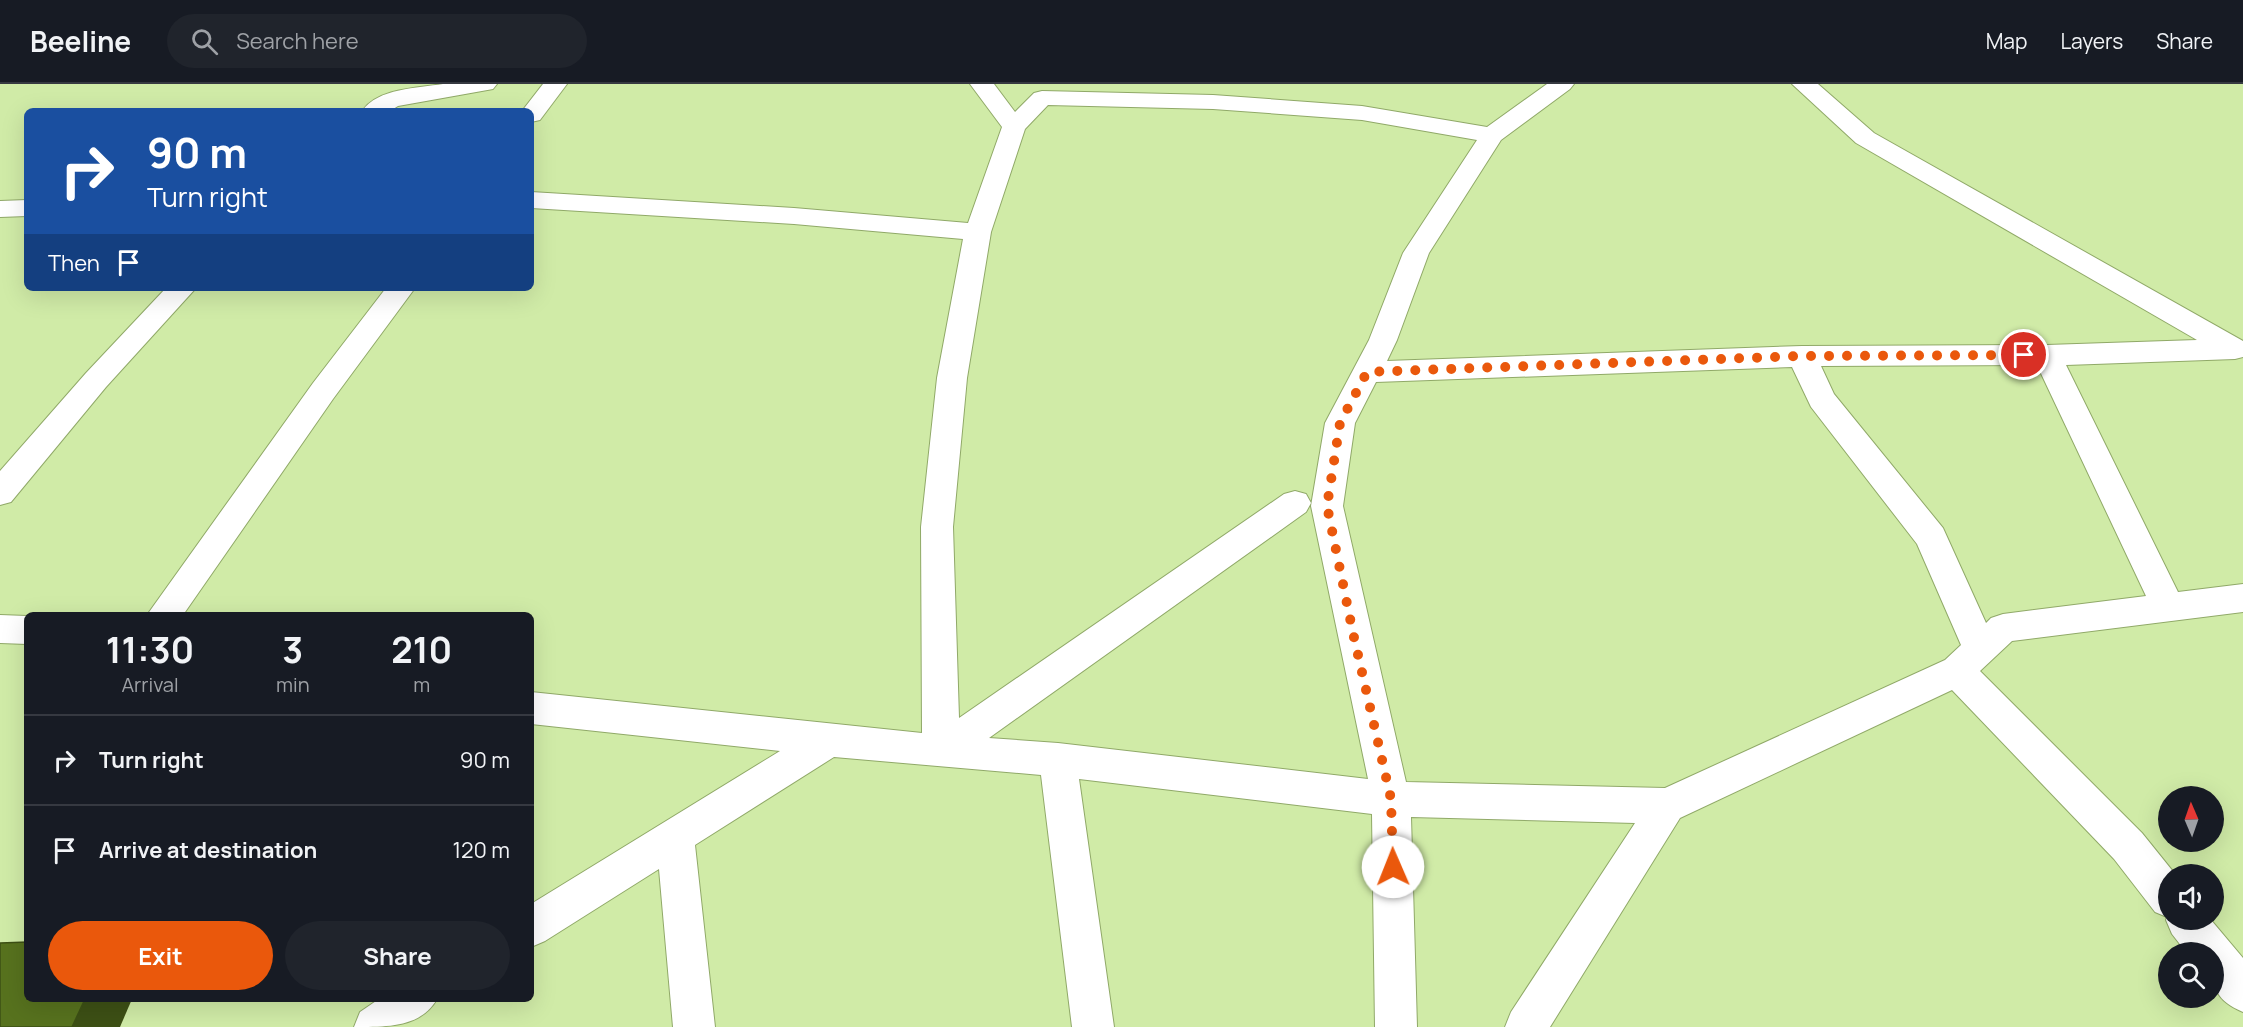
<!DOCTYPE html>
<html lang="en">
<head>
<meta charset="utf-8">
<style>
  body { margin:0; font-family:Manrope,sans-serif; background:#20242c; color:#f1f3f6; height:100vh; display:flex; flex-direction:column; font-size:22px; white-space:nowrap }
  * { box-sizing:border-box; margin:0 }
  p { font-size:20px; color:#9ea1a6 }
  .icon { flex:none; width:33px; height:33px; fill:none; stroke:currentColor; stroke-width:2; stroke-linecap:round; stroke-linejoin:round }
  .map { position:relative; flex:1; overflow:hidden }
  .sheet { position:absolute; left:24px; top:528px; width:510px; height:390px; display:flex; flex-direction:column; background:#171b24; border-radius:9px; box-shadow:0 6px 24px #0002 }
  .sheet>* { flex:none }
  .banner { position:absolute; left:24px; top:24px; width:510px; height:183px; border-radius:9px; box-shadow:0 6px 24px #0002; background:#1a4fa0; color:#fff; overflow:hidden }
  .needle { width:39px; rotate:358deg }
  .buttons { position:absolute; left:2158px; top:702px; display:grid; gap:12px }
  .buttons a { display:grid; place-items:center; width:66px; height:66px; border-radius:50%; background:#171b24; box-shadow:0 6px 24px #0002; font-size:30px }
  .pin { position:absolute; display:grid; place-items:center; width:51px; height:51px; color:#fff; margin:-26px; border:3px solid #fff; border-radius:50%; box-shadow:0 2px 6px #0007 }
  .me { position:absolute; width:66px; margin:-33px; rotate:359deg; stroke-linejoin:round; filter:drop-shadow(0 0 4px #0008) }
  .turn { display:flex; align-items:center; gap:21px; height:126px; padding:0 24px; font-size:27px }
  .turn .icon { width:78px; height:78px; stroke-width:2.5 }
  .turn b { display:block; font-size:42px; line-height:51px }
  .then { display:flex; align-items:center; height:57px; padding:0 24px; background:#0003; gap:12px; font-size:22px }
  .eta { display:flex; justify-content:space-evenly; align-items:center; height:102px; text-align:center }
  .eta b { font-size:36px; font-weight:700; line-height:42px }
  .primary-button { display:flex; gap:12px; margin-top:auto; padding:12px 24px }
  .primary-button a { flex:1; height:69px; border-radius:36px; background:#ea580c; color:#fff; font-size:24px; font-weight:700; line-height:69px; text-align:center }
  .primary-button a+a { background:#20242c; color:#f1f3f6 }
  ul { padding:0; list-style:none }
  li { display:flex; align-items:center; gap:18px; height:90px; padding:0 24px; border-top:2px solid #363941 }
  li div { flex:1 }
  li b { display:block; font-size:22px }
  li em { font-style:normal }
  header { display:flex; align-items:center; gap:36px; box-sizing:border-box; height:84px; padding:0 30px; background:#171b24; border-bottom:2px solid #363941 }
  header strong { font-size:28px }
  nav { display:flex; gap:33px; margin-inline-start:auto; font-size:21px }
  .search { width:420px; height:54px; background:#20242c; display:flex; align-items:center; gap:15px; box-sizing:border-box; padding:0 21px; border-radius:33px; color:#9ea1a6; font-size:22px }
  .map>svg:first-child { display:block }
</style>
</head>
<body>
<header>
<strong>Beeline</strong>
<div class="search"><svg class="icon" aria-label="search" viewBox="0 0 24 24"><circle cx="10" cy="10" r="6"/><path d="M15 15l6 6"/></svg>Search here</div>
<nav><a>Map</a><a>Layers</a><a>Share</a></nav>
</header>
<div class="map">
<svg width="2243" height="943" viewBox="0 0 2243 943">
  <rect width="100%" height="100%" fill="#d0eba7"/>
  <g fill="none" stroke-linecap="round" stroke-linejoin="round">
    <g stroke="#90a968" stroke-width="2">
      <g id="minor">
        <path d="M 443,0 L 497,0 L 493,5 L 398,22 L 390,27 L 362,27 C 378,4 418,4 443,0 Z"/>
        <path d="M 543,0 L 567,0 L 540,36 L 531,38 L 531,27 L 522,27 Z"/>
        <path d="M 970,0 L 994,0 L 1015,28 L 1034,9 L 1042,7 L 1213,11 L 1362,22 L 1487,43 L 1547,0 L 1574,0 L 1570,5 L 1501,56 L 1429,169 L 1397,256 L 1387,277 L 1802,262 L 2047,261 L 2197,256 L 1856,59 L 1792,0 L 1818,0 L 1874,49 L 2243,257 L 2243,273 L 2235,275 L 2066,281 L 2178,508 L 2243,500 L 2243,528 L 2012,557 L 1980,587 L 2142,749 L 2175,790 L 2169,790 L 2169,836 L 2211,836 L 2243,874 L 2243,928 C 2210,914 2214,900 2214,868 L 2186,868 L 2172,850 L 2166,836 L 2167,833 L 2155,828 L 2114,775 L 1952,606 L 1680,734 L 1550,943 L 1505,943 L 1511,928 L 1635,739 L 1411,733 L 1417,943 L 1375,943 L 1372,730 L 1079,695 L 1114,943 L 1072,943 L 1041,691 L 834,673 L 695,761 L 715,943 L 673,943 L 659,785 L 545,857 L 531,863 L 531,820 L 780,667 L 531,640 L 531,608 L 922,649 L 921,443 L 937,294 L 963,155 L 794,140 L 531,124 L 531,108 L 794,124 L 968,139 L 1002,43 ZM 1048,21 L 1213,25 L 1362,36 L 1477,56 L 1403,169 L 1369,256 L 1325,339 L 1311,422 L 1368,695 L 1058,659 L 989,654 L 1306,428 L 1311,419 L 1306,410 L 1295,407 L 1284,410 L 959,634 L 953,443 L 967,294 L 991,148 L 1025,45 ZM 2037,281 L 2146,512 L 2003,530 L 1991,534 L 1986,539 L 1943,444 L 1834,310 L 1821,282 ZM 1792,283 L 1811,323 L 1917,460 L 1961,561 L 1945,576 L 1665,704 L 1406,698 L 1343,422 L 1355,339 L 1376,298 Z"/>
        <path d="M 27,116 L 27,132 L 0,133 L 0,117 Z"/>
        <path d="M 166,204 L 196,204 L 106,303 L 11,418 L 0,421 L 0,387 L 86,289 Z"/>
        <path d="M 386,204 L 415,204 L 333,315 L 183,531 L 147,531 L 313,299 Z"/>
        <path d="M 0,531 L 27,532 L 27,560 L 0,559 Z"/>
        <path d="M 379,915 L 437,915 C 421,943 389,943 354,943 L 360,928 Z"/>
      </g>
    </g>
    <use href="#minor" fill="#fff" fill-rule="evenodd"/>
  </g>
  <path fill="#3d5015" d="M 85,915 L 132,915 L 120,943 L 72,943 Z"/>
  <path fill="#57721e" stroke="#3d5015" stroke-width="1.5" d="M 27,858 L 27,915 L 85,915 L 72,943 L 0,943 L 0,859 Z"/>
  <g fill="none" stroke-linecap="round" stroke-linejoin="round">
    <path stroke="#ea580c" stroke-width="10" stroke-dasharray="0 18" d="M 1393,783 L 1391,715 L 1353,549 L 1327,422 L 1340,339 L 1367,288 L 1802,272 L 2024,271"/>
  </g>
</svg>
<div class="buttons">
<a><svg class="needle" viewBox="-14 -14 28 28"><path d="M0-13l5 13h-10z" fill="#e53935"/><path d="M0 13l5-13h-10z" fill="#9ea1a6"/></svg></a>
<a><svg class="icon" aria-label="sound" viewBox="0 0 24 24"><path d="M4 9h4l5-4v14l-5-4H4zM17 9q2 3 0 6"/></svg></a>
<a><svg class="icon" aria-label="search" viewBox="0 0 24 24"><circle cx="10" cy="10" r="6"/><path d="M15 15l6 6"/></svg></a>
</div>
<div class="pin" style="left:2024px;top:271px;background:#d93025"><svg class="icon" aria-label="arrive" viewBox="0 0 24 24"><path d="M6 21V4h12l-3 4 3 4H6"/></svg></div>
<svg class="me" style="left:1393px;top:783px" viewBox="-20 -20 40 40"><circle r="19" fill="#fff"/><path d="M0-13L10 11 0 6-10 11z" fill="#ea580c"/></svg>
<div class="banner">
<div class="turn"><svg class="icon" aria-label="right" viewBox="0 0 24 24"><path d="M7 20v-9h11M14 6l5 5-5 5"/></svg><div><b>90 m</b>Turn right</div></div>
<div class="then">Then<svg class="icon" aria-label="arrive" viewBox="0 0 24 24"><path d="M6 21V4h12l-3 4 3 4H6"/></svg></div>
</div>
<section class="sheet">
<div class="eta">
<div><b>11:30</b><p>Arrival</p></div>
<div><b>3</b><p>min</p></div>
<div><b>210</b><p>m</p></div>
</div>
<ul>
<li><svg class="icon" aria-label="right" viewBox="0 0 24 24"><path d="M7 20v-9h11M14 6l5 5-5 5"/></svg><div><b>Turn right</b></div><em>90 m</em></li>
<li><svg class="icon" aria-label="arrive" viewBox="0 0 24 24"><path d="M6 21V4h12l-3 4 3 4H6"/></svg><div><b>Arrive at destination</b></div><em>120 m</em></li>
</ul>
<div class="primary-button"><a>Exit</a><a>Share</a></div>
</section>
</div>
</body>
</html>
